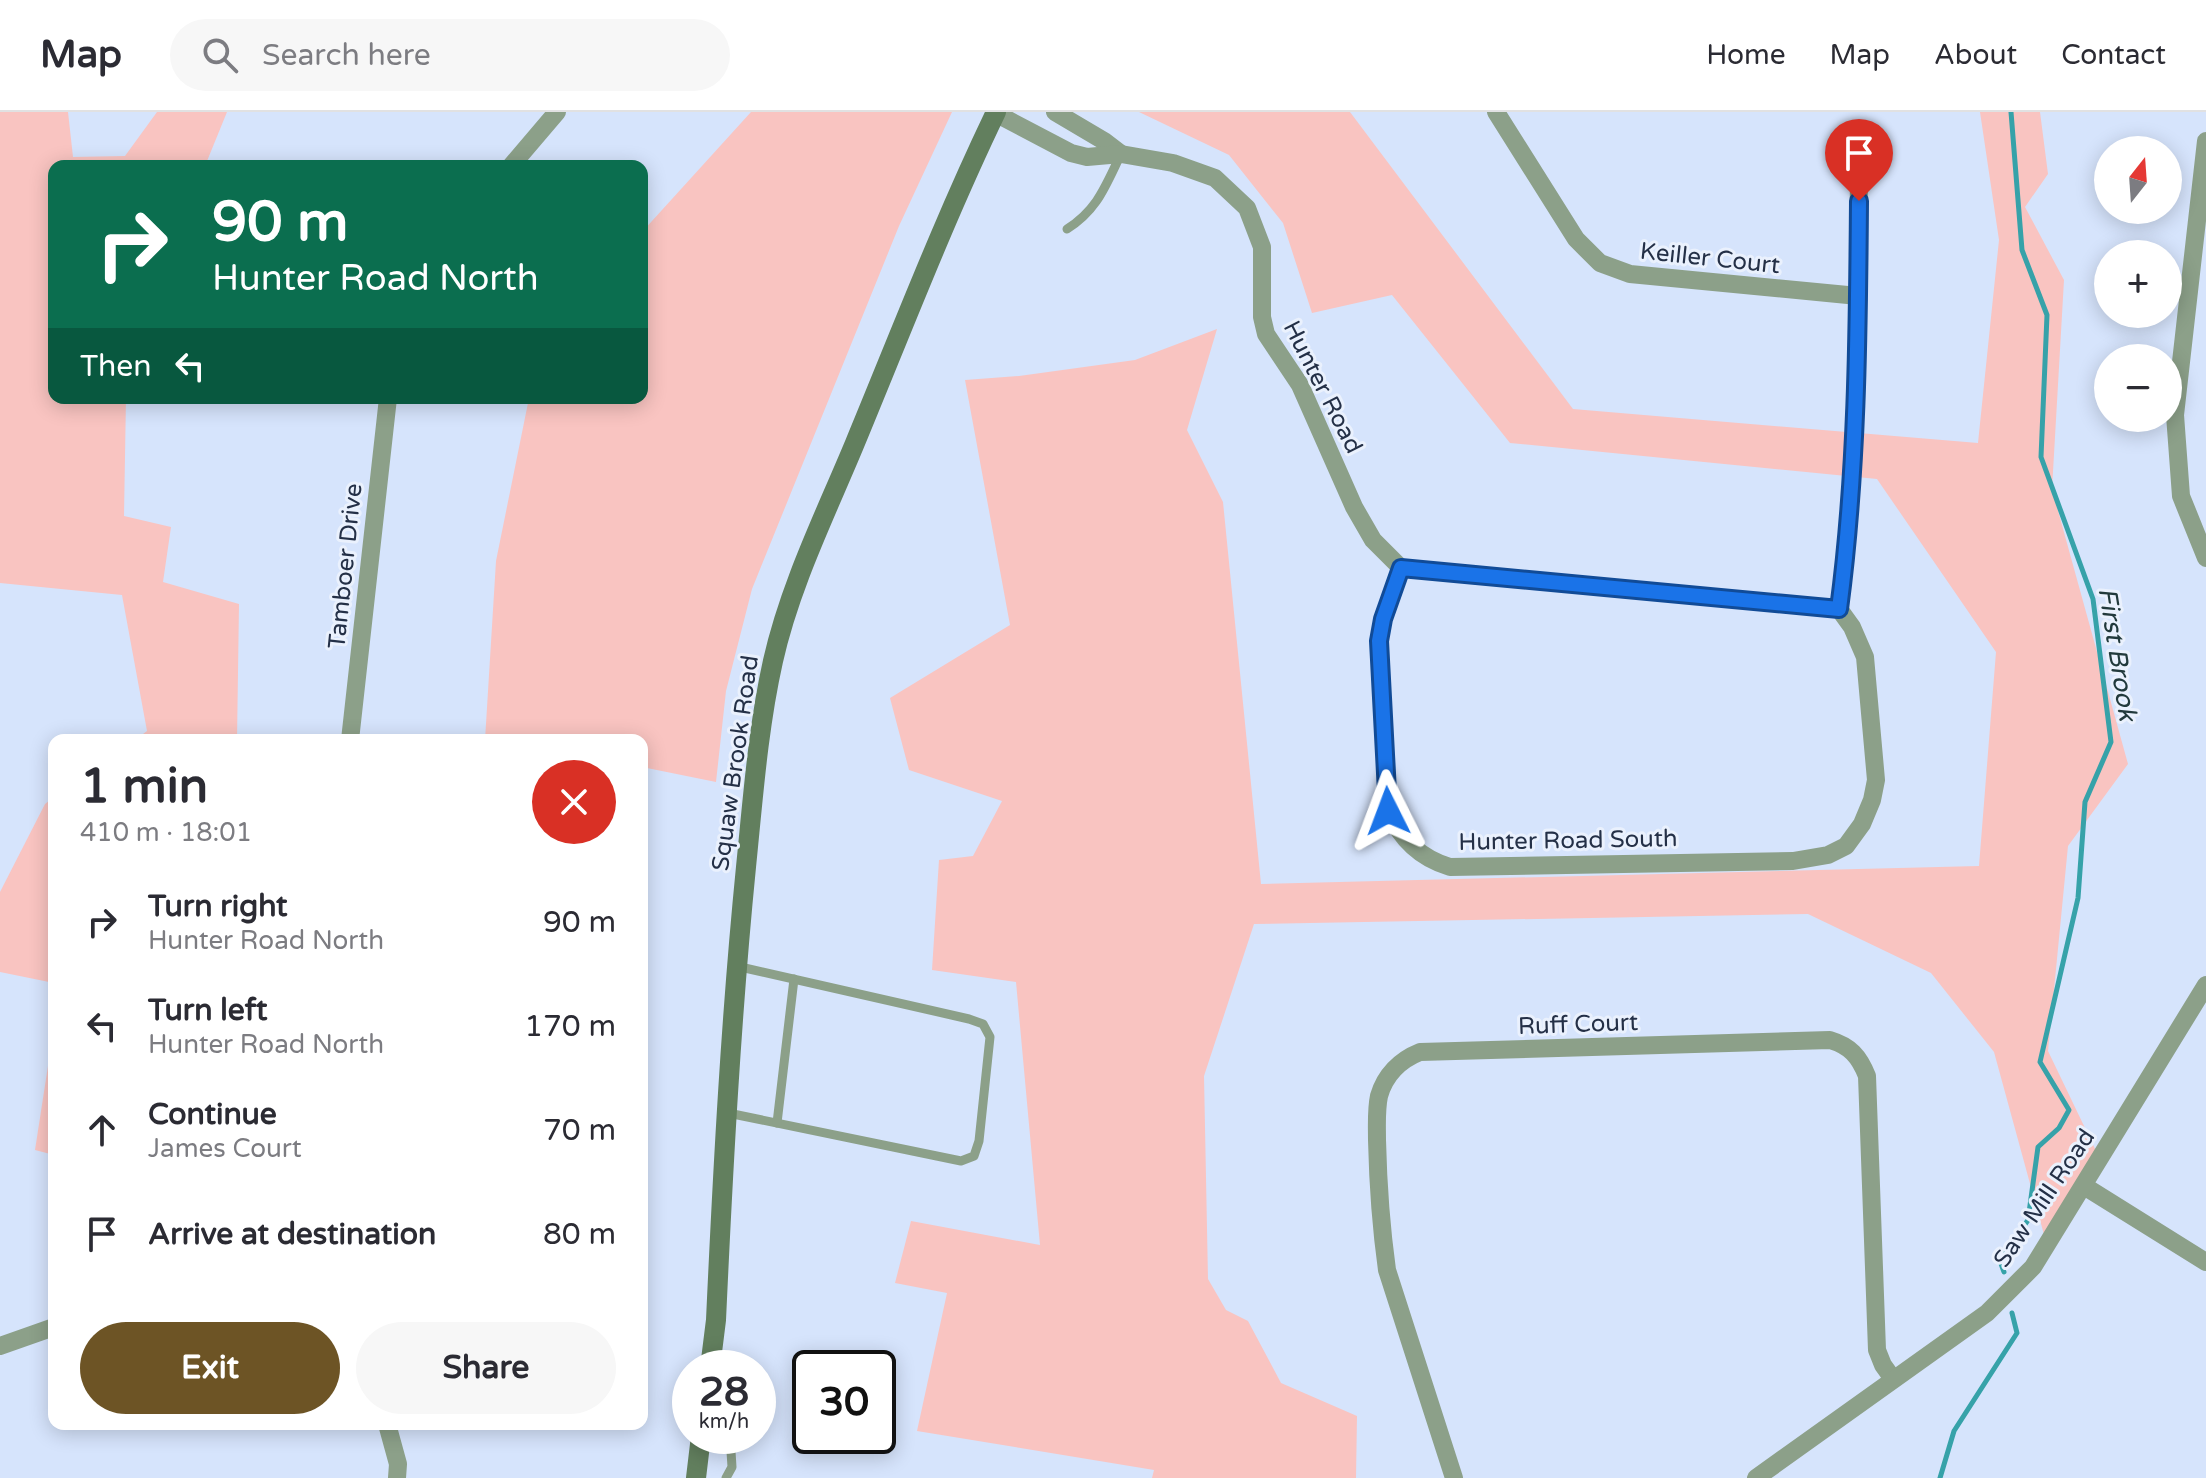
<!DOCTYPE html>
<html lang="en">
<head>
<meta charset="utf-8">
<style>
  body { margin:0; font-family:"Varela Round",sans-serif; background:#f7f7f7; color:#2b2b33; height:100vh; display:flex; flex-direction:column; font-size:30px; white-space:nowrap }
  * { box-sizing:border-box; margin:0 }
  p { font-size:26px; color:#7c7c81 }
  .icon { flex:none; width:44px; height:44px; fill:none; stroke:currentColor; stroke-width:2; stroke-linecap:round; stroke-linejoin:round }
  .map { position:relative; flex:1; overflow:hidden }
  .details { position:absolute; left:48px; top:622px; width:600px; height:696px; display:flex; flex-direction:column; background:#fff; border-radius:16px; box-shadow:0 4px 20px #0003 }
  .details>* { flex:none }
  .hud { position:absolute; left:48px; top:48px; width:600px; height:244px; border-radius:16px; box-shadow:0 4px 20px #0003; background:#0b6e4f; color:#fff; overflow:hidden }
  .needle { width:52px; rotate:17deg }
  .tools { position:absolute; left:2094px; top:24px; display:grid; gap:16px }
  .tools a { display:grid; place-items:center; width:88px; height:88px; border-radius:50%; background:#fff; box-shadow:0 4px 20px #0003; font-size:40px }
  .speed { position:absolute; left:672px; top:1238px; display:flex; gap:16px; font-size:40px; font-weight:700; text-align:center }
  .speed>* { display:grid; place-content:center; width:104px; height:104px; border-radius:50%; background:#fff; box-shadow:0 4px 20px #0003; line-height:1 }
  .speed small { font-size:20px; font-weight:400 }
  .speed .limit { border:4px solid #111; border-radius:12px; background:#fff; color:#111 }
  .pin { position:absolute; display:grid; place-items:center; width:68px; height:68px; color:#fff; margin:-82px -34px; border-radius:50% 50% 50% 0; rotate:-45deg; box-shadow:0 0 8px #0007 }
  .pin .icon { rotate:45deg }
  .me { position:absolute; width:88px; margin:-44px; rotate:357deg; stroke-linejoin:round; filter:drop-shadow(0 0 6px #0008) }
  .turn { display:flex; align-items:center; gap:28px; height:168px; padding:0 32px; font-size:36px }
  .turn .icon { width:104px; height:104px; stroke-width:2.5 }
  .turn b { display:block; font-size:56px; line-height:68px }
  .then { display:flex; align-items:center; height:76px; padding:0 32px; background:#0003; gap:16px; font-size:30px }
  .round { display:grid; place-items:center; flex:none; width:84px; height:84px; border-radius:42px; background:#f7f7f7 }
  .overview { display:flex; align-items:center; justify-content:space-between; height:136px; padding:0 32px }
  h1 { font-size:48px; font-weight:800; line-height:60px }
  .action { display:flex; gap:16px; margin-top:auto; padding:16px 32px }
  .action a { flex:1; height:92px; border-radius:48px; background:#6d5425; color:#fff; font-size:32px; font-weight:800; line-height:92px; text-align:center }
  .action a+a { background:#f7f7f7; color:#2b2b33 }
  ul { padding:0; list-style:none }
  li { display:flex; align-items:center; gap:24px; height:104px; padding:0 32px }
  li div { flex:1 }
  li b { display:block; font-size:30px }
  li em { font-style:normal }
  header { display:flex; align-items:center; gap:48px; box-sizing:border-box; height:112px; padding:0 40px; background:#fff; border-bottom:2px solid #e1e1e2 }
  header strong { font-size:38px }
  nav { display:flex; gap:44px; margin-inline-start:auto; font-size:28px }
  .search { width:560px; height:72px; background:#f7f7f7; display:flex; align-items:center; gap:20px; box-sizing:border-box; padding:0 28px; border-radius:44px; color:#7c7c81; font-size:30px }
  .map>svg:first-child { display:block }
</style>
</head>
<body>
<header>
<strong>Map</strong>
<div class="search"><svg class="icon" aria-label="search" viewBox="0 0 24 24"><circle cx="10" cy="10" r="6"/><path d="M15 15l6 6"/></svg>Search here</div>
<nav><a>Home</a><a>Map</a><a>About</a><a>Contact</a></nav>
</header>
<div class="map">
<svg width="2206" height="1366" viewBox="0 0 2206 1366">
  <rect width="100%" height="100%" fill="#d6e4fc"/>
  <g fill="#f9c4c1">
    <path d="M 0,0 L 68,0 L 73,45 L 125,44 L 157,0 L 227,0 L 205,54 L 54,54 L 54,286 L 126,286 L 124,404 L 171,415 L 163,470 L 239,492 L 237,628 L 135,628 L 147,619 L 122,483 L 0,471 Z"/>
    <path d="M 751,0 L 952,0 L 899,114 L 752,477 L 726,579 L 716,670 L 642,655 L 642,628 L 485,628 L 496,449 L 529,286 L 642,286 L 642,120 Z"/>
    <path d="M 1139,0 L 1350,0 L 1573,297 L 1978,331 L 1999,128 L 1980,0 L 2040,0 L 2048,62 L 2025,95 L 2064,168 L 2052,377 L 2128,652 L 2068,734 L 2048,939 L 2097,1041 L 2046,1130 L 1994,940 L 1931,861 L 1808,802 L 1254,812 L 1204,964 L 1208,1167 L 1226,1198 L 1248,1209 L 1281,1271 L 1357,1304 L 1356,1366 L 1152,1366 L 1154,1358 L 917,1319 L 947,1181 L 895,1171 L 911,1109 L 1040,1133 L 1016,870 L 932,858 L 939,748 L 973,744 L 1002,689 L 909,658 L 890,586 L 1010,513 L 965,268 L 1019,264 L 1135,248 L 1217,217 L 1187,318 L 1223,390 L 1261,772 L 1979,754 L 1996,540 L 1877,367 L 1510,331 L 1392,183 L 1312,201 L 1283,111 L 1229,43 Z"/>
    <path d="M 54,685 L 54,871 L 0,860 L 0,780 L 45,692 Z"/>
    <path d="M 54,915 L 54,1043 L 35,1038 Z"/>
  </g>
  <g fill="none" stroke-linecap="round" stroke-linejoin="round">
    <g stroke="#36a2a9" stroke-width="5">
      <path d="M 2004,1160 L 2000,1149 L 2028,1108 L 2038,1035 L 2059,1016 L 2069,998 L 2040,950 L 2078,786 L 2085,690 L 2111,630 L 2093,487 L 2041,345 L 2047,203 L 2022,138 L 2011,0"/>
      <path d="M 1940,1366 L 1954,1319 L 2017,1221 L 2012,1201"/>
    </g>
    <g stroke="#8ca089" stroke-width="9">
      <path d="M 1067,117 C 1097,98 1105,75 1120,44"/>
      <path d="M 728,1001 L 961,1049 L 974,1044 L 979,1029 L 990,925 L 983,912 L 969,907 L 736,854"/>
      <path d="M 777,1011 L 794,867"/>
      <path d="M 726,1366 L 732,1355 L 730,1324"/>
    </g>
    <g stroke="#8ca089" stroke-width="18">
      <path d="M 1055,0 L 1104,29 L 1121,42"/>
      <path d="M 1496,0 L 1576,127 L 1600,151 L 1630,162 L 1858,184"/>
      <path d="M 995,1 L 1071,41 L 1087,45 L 1121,42 L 1173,51 L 1215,66 L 1247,96 L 1262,135 L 1262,205 L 1266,222 L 1300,273 L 1354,395 L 1373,428 L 1401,456"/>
      <path d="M 2206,29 L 2175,303 L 2181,384 L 2206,446"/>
      <path d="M 511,54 L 557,0"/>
      <path d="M 1401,456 L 1383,507 L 1379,529 L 1388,699 C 1402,728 1420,746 1450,755 L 1793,749 L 1828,743 L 1846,734 L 1862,712 L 1872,688 L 1876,668 L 1865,545 L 1852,515 L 1839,497 C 1858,351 1858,204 1859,57"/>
      <path d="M 1401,456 L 1839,497"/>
      <path d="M 350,628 L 388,286"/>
      <path d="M 2084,1074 L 2206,1150"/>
      <path d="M 0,1234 L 54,1215"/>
      <path d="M 387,1312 L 398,1352 L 397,1366"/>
      <path d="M 1454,1366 L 1387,1158 C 1381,1115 1378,1071 1377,1028 C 1377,1013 1376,998 1379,984 C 1385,963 1400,948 1420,940 L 1830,928 C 1850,934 1859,944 1867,964 L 1877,1238 L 1883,1253 L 1893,1267"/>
      <path d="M 1756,1366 L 1987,1201 L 2033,1155 L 2206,873"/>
    </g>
    <g stroke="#627f5e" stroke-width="20">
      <path d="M 710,1256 L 716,1208 C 723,1056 731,906 746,755 C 753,686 758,616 773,549 C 790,473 826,401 855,331 C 901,220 944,108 996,0"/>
      <path d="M 696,1366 L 701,1324"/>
    </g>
  </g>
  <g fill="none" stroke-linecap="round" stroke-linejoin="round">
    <g stroke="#114b97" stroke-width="20">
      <path id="route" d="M 1388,699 L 1379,529 L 1383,507 L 1401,456 L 1839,497 C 1857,362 1858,225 1859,89"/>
    </g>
    <use href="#route" stroke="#1a73e8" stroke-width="14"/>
  </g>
  <g text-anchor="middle" stroke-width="6" stroke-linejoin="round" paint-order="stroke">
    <g font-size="24" fill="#243047" stroke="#eaf1fd">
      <text transform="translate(1710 146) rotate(6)" y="8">Keiller Court</text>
      <text transform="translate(1323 275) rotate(63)" y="8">Hunter Road</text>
      <text transform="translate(345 454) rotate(-84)" y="8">Tamboer Drive</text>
      <text transform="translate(735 651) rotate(-82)" y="8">Squaw Brook Road</text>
      <text transform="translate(1568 728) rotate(-1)" y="8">Hunter Road South</text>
      <text transform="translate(1578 912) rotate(-2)" y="8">Ruff Court</text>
      <text transform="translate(2044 1086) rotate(-56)" y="8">Saw Mill Road</text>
    </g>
    <g font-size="26" font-style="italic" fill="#223a3c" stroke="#eaf1fd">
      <text transform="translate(2118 542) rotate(81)" y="9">First Brook</text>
    </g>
  </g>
</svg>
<div class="tools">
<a><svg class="needle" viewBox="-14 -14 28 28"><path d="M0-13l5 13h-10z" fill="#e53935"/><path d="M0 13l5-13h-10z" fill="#7c7c81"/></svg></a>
<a>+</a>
<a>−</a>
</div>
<div class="speed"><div>28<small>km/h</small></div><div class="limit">30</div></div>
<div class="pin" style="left:1859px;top:89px;background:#d93025"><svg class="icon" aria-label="arrive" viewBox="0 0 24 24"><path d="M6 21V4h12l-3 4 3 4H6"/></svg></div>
<svg class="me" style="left:1388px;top:699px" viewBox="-20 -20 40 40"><path d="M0-17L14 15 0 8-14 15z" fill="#1a73e8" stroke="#fff" stroke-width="4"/></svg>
<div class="hud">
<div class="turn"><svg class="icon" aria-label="right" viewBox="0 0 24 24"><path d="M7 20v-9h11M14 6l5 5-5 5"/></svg><div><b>90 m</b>Hunter Road North</div></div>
<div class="then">Then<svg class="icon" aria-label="left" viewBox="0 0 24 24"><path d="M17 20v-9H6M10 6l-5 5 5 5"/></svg></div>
</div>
<section class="details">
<div class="overview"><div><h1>1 min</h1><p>410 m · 18:01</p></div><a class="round" style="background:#d93025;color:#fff"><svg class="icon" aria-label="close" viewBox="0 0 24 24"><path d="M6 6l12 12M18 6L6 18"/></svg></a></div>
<ul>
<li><svg class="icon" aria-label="right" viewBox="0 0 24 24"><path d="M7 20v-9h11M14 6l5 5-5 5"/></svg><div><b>Turn right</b><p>Hunter Road North</p></div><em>90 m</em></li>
<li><svg class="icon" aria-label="left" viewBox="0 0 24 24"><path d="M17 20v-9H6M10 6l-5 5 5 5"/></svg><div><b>Turn left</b><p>Hunter Road North</p></div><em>170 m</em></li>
<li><svg class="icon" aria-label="ahead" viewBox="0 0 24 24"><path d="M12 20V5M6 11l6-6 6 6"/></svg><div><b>Continue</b><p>James Court</p></div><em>70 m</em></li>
<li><svg class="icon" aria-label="arrive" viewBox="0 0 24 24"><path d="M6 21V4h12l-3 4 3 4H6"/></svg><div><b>Arrive at destination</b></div><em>80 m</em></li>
</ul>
<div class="action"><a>Exit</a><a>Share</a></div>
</section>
</div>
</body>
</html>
